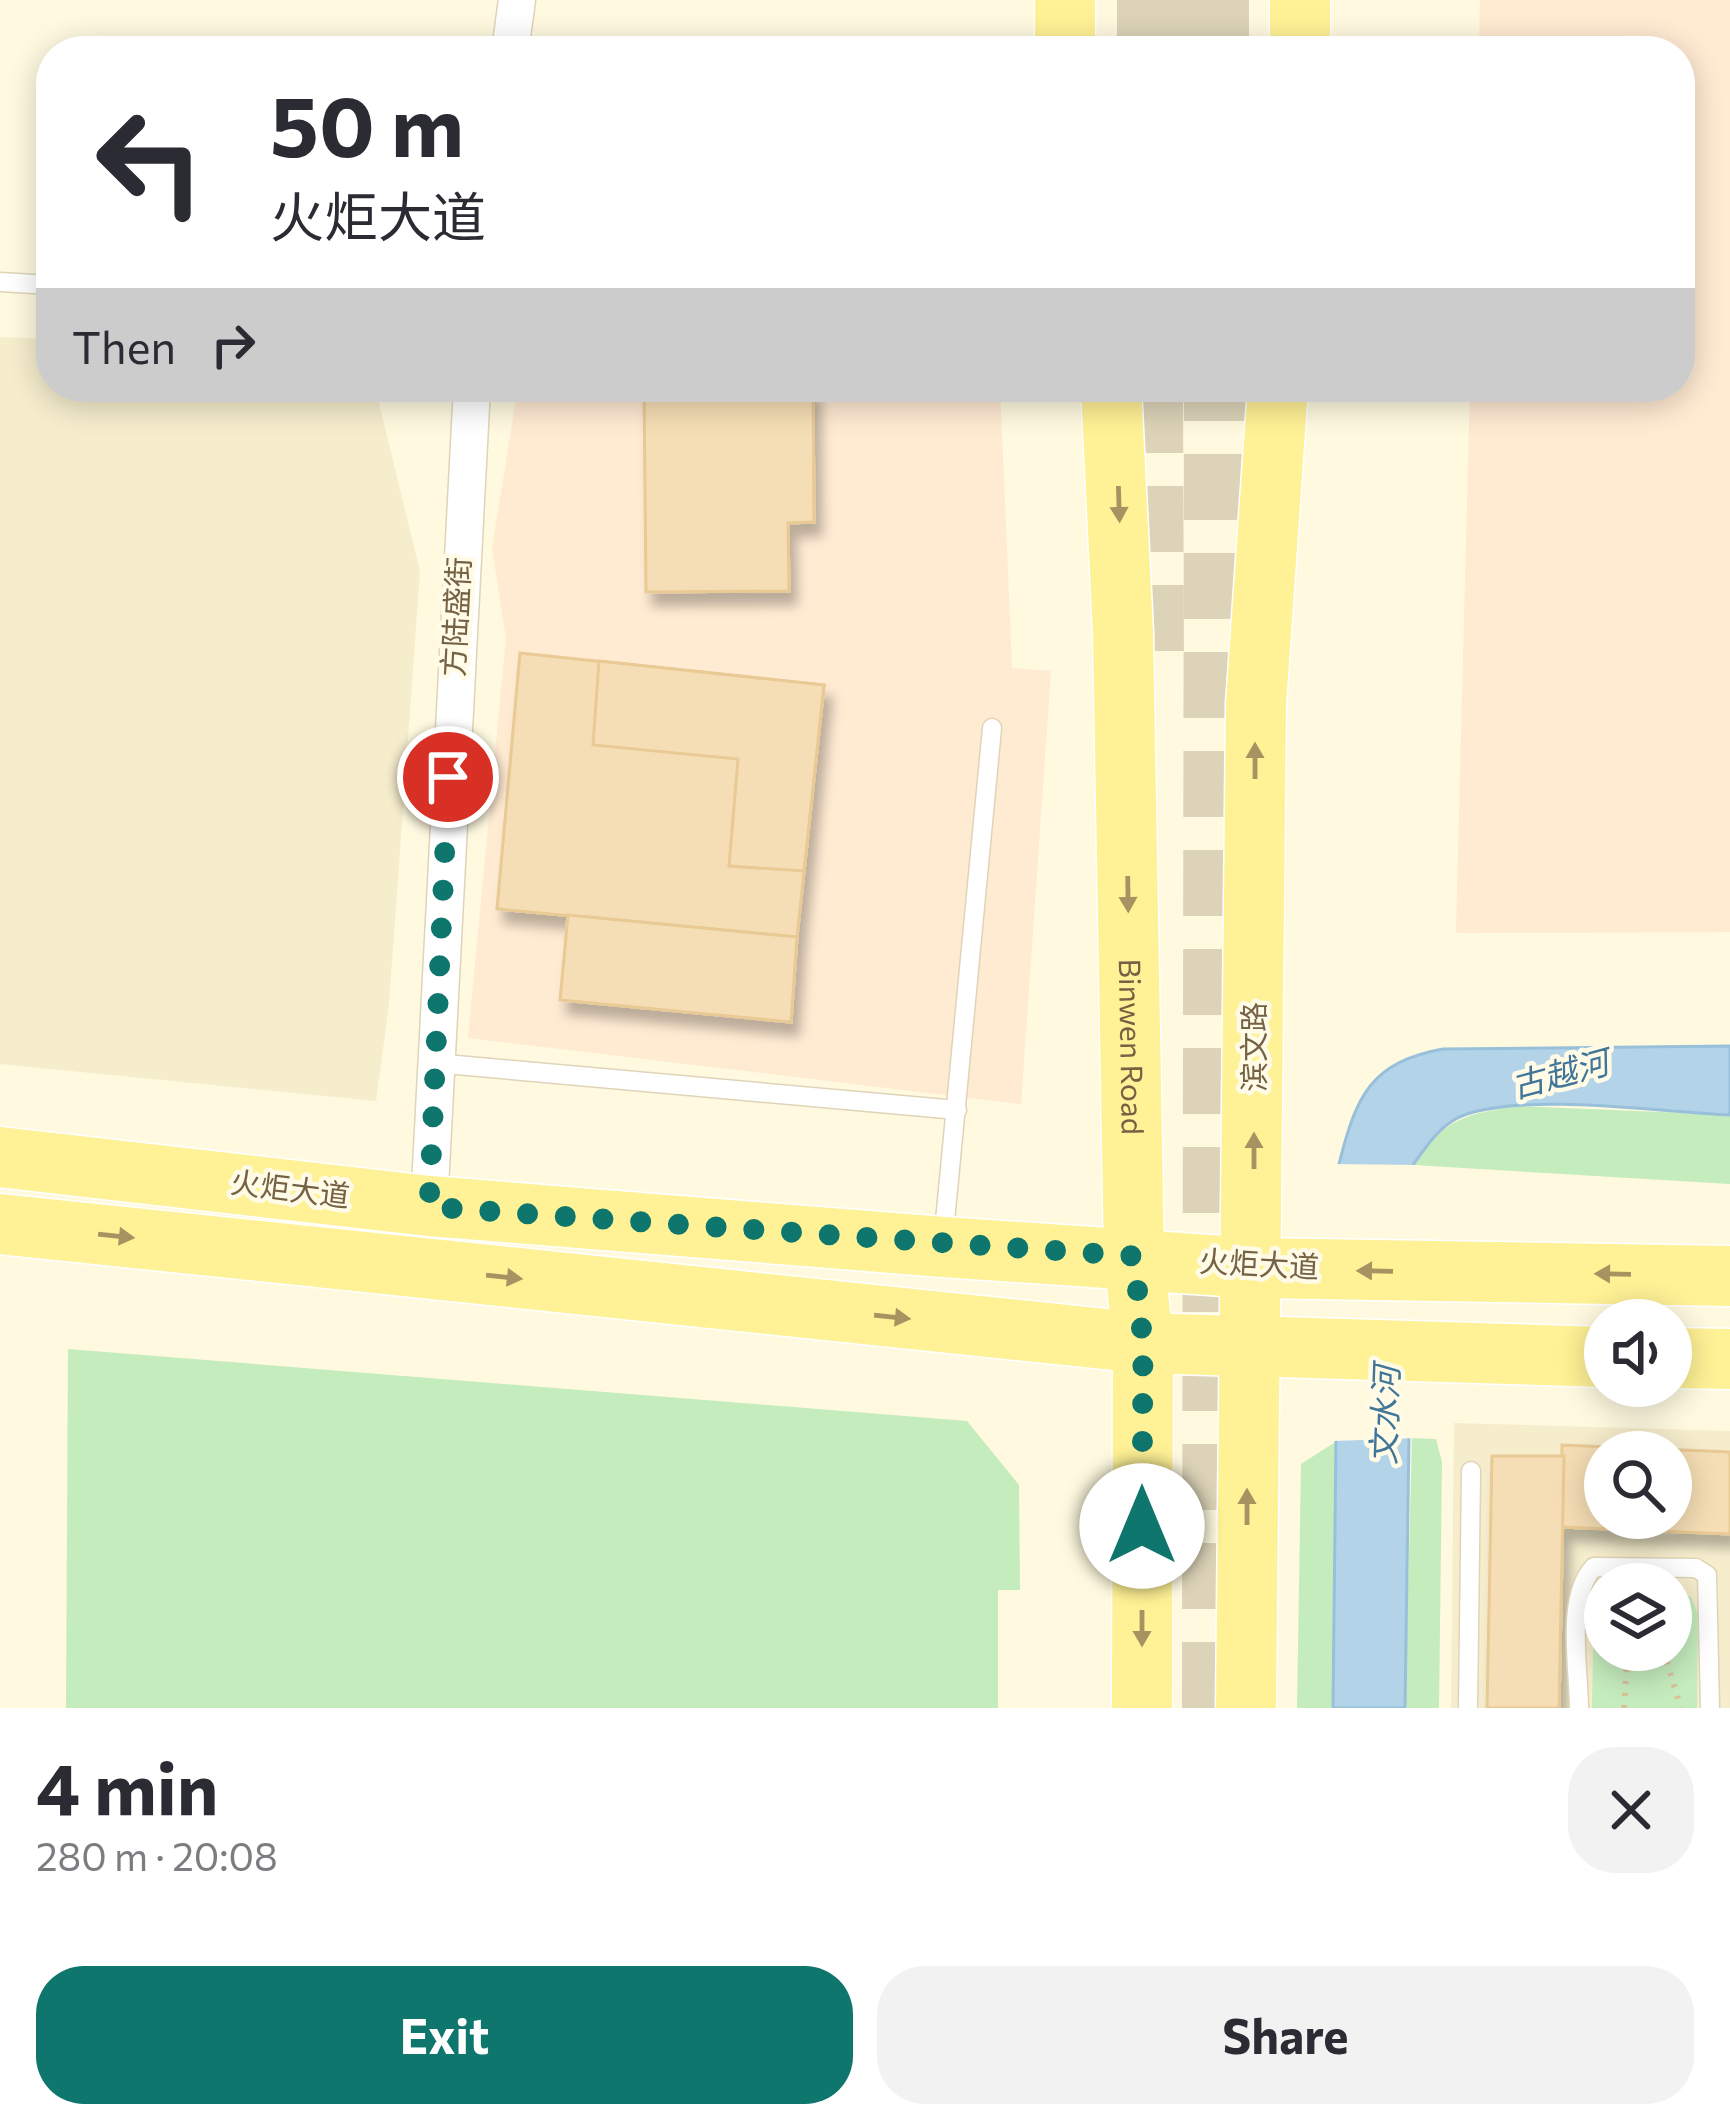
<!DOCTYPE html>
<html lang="en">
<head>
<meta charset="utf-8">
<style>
  body { margin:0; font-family:Commissioner,"Noto Sans SC",sans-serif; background:#f2f2f3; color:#2b2b33; height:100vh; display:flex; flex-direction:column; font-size:45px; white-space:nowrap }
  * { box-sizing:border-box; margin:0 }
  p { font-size:39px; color:#7c7c81 }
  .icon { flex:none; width:66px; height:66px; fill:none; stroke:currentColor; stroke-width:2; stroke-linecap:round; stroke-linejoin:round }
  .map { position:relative; height:1708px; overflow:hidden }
  .drawer { display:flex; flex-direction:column; background:#fff; flex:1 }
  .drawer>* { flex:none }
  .top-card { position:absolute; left:36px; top:36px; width:1659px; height:366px; border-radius:48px; box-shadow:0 6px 30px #0003; background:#fff; color:#2b2b33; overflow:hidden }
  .buttons { position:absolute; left:1584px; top:1299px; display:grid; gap:24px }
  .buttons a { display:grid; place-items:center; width:108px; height:108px; border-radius:50%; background:#fff; box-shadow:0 6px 30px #0003; font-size:60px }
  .pin { position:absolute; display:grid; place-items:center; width:102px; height:102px; color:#fff; margin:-51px; border:6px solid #fff; border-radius:50%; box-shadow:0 3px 12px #0007 }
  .me { position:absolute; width:132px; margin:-66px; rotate:0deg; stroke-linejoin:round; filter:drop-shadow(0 0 9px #0008) }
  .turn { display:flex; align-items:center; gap:42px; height:252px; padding:0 36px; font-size:54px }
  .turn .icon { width:156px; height:156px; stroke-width:2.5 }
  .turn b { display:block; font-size:84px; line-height:102px }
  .then { display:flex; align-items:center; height:114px; padding:0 36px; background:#0003; gap:24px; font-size:45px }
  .round { display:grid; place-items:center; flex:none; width:126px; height:126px; border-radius:48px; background:#f2f2f3 }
  .overview { display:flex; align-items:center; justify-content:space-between; height:204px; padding:0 36px }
  h1 { font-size:72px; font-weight:700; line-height:90px }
  .action { display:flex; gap:24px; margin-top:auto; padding:24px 36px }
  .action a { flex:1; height:138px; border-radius:48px; background:#0f766e; color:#fff; font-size:48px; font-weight:700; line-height:138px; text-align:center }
  .action a+a { background:#f2f2f3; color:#2b2b33 }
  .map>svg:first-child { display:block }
</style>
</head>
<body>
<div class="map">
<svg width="1730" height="1708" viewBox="0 0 1730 1708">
  <defs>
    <filter id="shadow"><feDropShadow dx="7" dy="13" stdDeviation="6" flood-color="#0004"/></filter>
  </defs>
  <rect width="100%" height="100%" fill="#fef9df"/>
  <g fill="#f6edcd" fill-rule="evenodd">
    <path d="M 0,337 L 51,339 L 51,387 L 375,387 L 420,571 L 389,1004 L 376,1101 L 0,1064 Z"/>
    <path d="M 1454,1423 L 1730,1431 L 1730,1708 L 1451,1708 ZM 1605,1452 L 1671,1452 L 1671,1518 L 1605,1518 ZM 1605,1584 L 1671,1584 L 1671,1650 L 1605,1650 Z"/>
  </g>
  <g fill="#ffead2">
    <path d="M 1480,0 L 1730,0 L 1730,932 L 1456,933 L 1470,387 L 1680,387 L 1680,51 L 1479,51 Z"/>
    <path d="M 518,387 L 1000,387 L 1012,668 L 1051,671 L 1021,1104 L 468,1038 L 506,638 L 492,548 Z"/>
  </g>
  <g fill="#c5ecbd">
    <path d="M 1520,1106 L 1730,1115 L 1730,1184 L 1413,1165 C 1446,1118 1464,1114 1520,1106 Z"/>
    <path d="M 68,1349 L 967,1421 L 1019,1485 L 1020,1590 L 998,1590 L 998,1708 L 66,1708 Z"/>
    <path d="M 1412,1438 L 1436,1439 L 1442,1462 L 1439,1708 L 1405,1708 Z"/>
    <path d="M 1340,1439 L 1333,1708 L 1297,1708 L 1301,1464 Z"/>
    <path d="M 1671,1588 L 1691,1597 L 1698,1614 L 1697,1708 L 1592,1708 L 1594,1589 L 1605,1589 L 1605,1650 L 1671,1650 Z"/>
  </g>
  <path fill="#b3d3e8" stroke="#98c0da" stroke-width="3" d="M 1730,1046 L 1730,1115 C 1659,1112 1532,1093 1467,1114 C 1442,1122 1427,1145 1413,1165 L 1405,1708 L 1333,1708 L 1339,1164 C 1356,1097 1370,1062 1443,1049 Z"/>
  <path fill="#fef9df" d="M 1333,1164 L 1420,1165 L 1418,1438 L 1334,1441 Z"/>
  <g fill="#f5deb5" stroke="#e9c994" stroke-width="3" fill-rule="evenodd" filter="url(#shadow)">
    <path d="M 644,387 L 813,387 L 814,522 L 788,523 L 789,591 L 646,592 Z"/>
    <path d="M 520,653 L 824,685 L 797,937 L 497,909 Z"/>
    <path d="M 599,661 L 824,685 L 804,871 L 729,866 L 738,759 L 593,745 Z"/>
    <path d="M 568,915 L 797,937 L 791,1022 L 560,1000 Z"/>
    <path d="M 1562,1445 L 1730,1452 L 1730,1534 L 1562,1527 ZM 1605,1452 L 1671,1452 L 1671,1518 L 1605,1518 Z"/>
    <path d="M 1492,1456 L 1564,1456 L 1559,1708 L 1487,1708 Z"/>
  </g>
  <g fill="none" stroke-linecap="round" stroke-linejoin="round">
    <g stroke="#dcd3b8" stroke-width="66" stroke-dasharray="66 33" stroke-linecap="butt">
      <path d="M 1150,0 L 1150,51"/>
      <path d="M 1216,0 L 1216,51"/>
      <path d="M 1150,387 L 1151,677"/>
      <path d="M 1215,1708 L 1217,387"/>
    </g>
    <g stroke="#dfd4b8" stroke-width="21">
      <g id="lane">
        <path d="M 0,282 L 51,285"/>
        <path d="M 434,1063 L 957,1110"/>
        <path d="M 943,1242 L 992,728"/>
        <path d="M 1468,1708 L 1471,1471"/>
        <path d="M 1579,1708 C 1579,1668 1565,1597 1594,1567 L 1696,1568 L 1707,1575 L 1710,1708"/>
      </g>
    </g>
    <g stroke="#dfd4b8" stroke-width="39">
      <g id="street">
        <path d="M 510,51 L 517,0"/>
        <path d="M 429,1206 L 472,387"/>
      </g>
    </g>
    <g stroke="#fff" stroke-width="63">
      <g id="primary">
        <path d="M 1065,0 L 1065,51"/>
        <path d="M 1300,0 L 1300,51"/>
        <path id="s1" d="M 1111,387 L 1123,632 L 1134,1256 L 1143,1343 L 1142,1708"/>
        <path d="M 0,1157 L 429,1206 L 943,1247 L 1254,1268 L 1730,1276"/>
        <path d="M 0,1224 L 1143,1343 L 1605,1357"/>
        <path d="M 1671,1358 L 1730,1359"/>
        <path d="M 1246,1708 L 1256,704 L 1278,387"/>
      </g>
    </g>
    <g stroke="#d9c198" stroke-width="6" stroke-dasharray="3 9" stroke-linecap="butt">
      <path d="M 1663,1650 L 1681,1708"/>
      <path d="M 1624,1708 L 1628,1650"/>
    </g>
    <use href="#lane" stroke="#fff" stroke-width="18"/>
    <use href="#street" stroke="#fff" stroke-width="36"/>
    <use href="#primary" stroke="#fff195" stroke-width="60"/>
  </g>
  <defs><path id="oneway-solid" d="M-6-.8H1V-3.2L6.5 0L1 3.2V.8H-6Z" transform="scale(3)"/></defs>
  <g fill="#a59461">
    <use href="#oneway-solid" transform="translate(1119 504) rotate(88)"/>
    <use href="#oneway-solid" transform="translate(1255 761) rotate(-90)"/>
    <use href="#oneway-solid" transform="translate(1128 894) rotate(89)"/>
    <use href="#oneway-solid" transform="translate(1254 1151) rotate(-90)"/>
    <use href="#oneway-solid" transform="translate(116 1236) rotate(6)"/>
    <use href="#oneway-solid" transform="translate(1375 1271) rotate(-179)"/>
    <use href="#oneway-solid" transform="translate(1613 1274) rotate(-179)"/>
    <use href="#oneway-solid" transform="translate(504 1277) rotate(6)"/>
    <use href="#oneway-solid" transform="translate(892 1317) rotate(6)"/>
    <use href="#oneway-solid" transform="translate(1247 1507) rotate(-90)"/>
    <use href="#oneway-solid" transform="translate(1142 1628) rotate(90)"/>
  </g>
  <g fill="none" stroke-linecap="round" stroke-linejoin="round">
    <path stroke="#0f766e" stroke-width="21" stroke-dasharray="0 37.8" d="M 448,777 L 429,1207 L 1134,1256 L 1143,1343 L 1142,1526"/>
  </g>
  <g text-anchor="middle" stroke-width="9" stroke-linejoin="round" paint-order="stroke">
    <g font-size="30" fill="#756245" stroke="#fffbe7">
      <text transform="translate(457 617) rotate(-87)" y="10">方陆盛街</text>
      <text dy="10" stroke="none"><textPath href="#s1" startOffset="660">Binwen Road</textPath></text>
      <text transform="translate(1255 1047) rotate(-90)" y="10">滨文路</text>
      <text transform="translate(290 1190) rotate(7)" y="10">火炬大道</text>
      <text transform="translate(1259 1265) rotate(3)" y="10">火炬大道</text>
    </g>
    <g font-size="33" font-style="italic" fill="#427699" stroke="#fffbe7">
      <text transform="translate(1560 1074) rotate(-15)" y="12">古越河</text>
      <text transform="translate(1385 1415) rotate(-88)" y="12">文水河</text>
    </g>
  </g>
</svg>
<div class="buttons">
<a><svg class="icon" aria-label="sound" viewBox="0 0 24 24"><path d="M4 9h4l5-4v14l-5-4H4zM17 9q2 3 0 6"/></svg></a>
<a><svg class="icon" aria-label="search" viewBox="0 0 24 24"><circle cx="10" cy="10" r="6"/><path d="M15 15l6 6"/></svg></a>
<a><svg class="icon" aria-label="layers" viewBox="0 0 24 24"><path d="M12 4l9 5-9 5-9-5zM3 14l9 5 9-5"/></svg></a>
</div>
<div class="pin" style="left:448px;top:777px;background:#d93025"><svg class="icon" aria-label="arrive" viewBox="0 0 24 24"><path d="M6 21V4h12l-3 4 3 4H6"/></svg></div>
<svg class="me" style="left:1142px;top:1526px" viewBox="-20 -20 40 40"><circle r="19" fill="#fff"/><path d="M0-13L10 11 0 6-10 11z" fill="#0f766e"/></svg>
<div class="top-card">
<div class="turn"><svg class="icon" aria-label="left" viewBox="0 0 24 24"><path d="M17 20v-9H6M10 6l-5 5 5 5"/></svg><div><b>50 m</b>火炬大道</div></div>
<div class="then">Then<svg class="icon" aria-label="right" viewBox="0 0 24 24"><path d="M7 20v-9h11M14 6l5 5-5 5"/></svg></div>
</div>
</div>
<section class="drawer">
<div class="overview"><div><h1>4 min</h1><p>280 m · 20:08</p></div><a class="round"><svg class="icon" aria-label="close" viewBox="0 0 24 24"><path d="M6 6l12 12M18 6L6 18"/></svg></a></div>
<div class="action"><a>Exit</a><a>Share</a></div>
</section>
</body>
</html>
